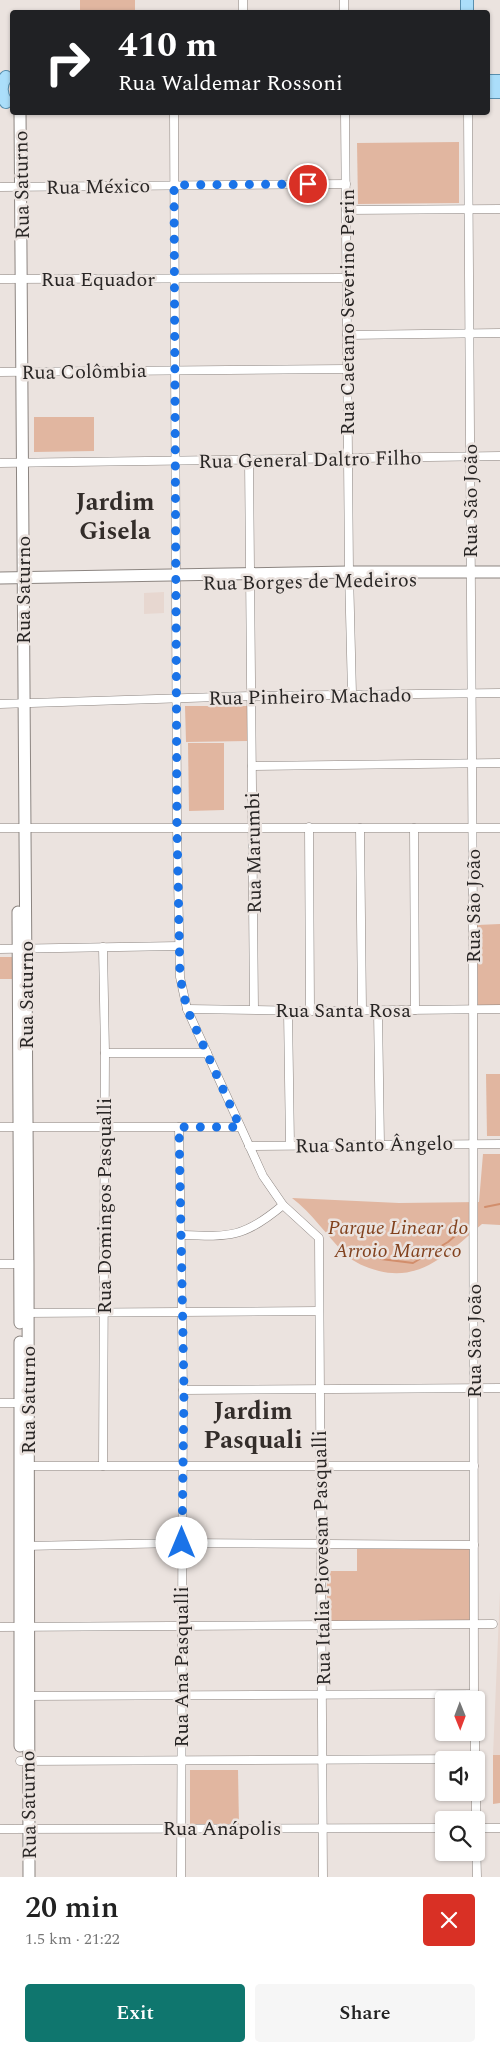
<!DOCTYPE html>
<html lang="en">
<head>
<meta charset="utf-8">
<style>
  body { margin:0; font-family:Spectral,serif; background:#f6f6f6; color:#222; height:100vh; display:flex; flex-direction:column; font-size:19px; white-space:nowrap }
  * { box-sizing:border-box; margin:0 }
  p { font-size:16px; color:#767676 }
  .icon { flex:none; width:28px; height:28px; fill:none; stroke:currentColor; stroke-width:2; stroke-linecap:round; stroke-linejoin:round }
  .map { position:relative; height:1877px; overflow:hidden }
  .drawer { display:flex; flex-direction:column; background:#fff; flex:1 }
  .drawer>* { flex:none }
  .guide { position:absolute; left:10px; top:10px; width:480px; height:105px; border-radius:5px; box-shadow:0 1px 4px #0004; background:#202124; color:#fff; overflow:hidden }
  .needle { width:32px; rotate:179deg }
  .buttons { position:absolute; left:435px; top:1691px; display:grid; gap:10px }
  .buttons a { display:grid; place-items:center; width:50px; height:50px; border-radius:5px; background:#fff; box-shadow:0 1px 4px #0004; font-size:25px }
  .pin { position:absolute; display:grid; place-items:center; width:42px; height:42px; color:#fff; margin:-21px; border:2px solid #fff; border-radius:50%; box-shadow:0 1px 5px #0007 }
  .me { position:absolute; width:55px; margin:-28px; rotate:0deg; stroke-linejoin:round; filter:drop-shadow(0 0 4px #0008) }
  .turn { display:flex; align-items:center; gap:18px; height:105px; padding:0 25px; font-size:22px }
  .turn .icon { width:65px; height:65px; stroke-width:2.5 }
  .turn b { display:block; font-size:35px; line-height:42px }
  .round { display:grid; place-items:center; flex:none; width:52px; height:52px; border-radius:5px; background:#f6f6f6 }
  .overview { display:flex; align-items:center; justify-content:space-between; height:85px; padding:0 25px }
  h1 { font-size:30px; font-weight:600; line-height:38px }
  .cta { display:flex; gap:10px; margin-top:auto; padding:10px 25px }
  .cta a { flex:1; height:58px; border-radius:5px; background:#0f766e; color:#fff; font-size:20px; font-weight:600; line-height:58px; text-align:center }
  .cta a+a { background:#f6f6f6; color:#222 }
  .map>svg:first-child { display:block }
</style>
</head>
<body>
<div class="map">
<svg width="500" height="1877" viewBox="0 0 500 1877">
  <rect width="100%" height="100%" fill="#ebe3df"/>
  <g fill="#e7d7d0">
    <path d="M 164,592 L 164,613 L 144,614 L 144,593 Z"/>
    <path d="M 500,1591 L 500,1755 L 493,1755 Z"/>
  </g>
  <g fill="#e1b6a0">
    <rect x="80" y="0" width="55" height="12"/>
    <path d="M 459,142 L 459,203 L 358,204 L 357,143 Z"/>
    <path d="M 34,417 L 94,417 L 94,451 L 34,452 Z"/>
    <path d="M 185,706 L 247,706 L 247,741 L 186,742 Z"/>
    <path d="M 188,743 L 224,743 L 224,810 L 189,811 Z"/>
    <path d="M 500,924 L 500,1008 L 478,1008 L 477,925 Z"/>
    <rect x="0" y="957" width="15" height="22"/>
    <path d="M 486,1074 L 500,1074 L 500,1136 L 487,1136 Z"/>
    <path d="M 483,1154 L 500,1154 L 500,1225 L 482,1224 C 451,1250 423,1282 379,1271 C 365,1267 355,1263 345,1254 C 327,1236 312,1213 292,1198 L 399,1203 L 479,1202 Z"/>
    <path d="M 357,1549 L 471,1549 L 471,1620 L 327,1621 L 327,1571 L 357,1571 Z"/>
    <path d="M 493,1755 L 500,1755 L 500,1803 L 493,1804 Z"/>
    <path d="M 190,1770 L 238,1770 L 239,1825 L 190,1825 Z"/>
  </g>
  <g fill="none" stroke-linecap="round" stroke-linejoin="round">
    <g stroke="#d28e6c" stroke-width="2">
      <path d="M 485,1207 L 500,1204"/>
      <path d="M 381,1259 L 413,1263 L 448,1242 L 463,1229"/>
    </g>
    <g stroke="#8c8581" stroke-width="9">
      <g id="street">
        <path d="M 243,0 L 243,12"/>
        <path d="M 344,0 L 344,12"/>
        <path d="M 174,112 L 177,828 L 180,977 L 187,1009 L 263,1176 L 283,1205 L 319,1238 L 323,1877"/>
        <path d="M 345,112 L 349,572 L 352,694"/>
        <path d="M 468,112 L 473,923 L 474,1700"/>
        <path d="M 0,187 L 346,184"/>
        <path d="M 346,210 L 500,209"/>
        <path d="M 0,279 L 347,278"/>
        <path d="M 347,335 L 500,333"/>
        <path d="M 0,372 L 347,369"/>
        <path d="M 249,460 L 254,1009"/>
        <path d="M 0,463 L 500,456"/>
        <path d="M 0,704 L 250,696 L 500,693"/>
        <path d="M 252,766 L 500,763"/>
        <path d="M 309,827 L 310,1011"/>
        <path d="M 0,828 L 500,828"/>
        <path d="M 360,828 L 362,1010"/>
        <path d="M 414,828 L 415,1010"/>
        <path d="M 103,947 L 105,1053 L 103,1466"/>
        <path d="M 0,949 L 179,946"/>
        <path d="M 187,1009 L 310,1011 L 500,1009"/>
        <path d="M 288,1011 L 290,1145"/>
        <path d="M 378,1011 L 380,1145"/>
        <path d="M 105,1053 L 207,1053"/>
        <path d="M 0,1127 L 240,1127"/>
        <path d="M 179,1127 L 183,1390 L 181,1877"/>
        <path d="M 249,1146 L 500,1144"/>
        <path d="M 181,1235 C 230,1237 244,1238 283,1205"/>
        <path d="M 0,1264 L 23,1264"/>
        <path d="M 25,1313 L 319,1311"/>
        <path d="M 183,1390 L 500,1388"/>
        <path d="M 0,1403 L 24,1403"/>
        <path d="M 24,1466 L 474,1466"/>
        <path d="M 24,1546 L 182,1543 L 474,1545"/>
        <path d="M 0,1627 L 493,1624"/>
        <path d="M 24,1696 L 474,1694"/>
        <path d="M 475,1732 L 475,1760"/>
        <path d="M 20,1761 L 475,1759"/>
        <path d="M 476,1792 L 476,1820"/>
        <path d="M 476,1828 L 500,1828"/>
        <path d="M 0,1829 L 444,1828"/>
        <path d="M 476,1836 L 477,1877"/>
      </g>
    </g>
    <g stroke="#8c8581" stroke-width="13">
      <g id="secondary">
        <path d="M 20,112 L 28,1264 L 29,1877"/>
        <path d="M 0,578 L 349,572 L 500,572"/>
        <path d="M 18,912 L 20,1323"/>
        <path d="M 20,1746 L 20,1342"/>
      </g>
    </g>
    <g stroke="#598fae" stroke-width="14">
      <g id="primary">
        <path d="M 467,0 L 467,12"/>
        <path d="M 6,77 C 0,85 0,93 6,102"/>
        <path d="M 488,81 L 500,81"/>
        <path d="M 488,92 L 500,92"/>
      </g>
    </g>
    <use href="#street" stroke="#fff" stroke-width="8"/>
    <use href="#secondary" stroke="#fff" stroke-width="11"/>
    <use href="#primary" stroke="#abdefa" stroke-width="12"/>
  </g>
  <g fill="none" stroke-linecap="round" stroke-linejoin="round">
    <path stroke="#1a73e8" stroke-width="9" stroke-dasharray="0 16.2" d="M 182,1543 L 184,1390 L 179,1127 L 240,1127 L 187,1009 L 180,977 L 177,828 L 174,185 L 308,184"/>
  </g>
  <g text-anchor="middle" stroke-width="5" stroke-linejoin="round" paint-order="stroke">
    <g font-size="20" fill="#292625" stroke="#ebe3df">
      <text transform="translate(21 185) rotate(-91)" y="7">Rua Saturno</text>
      <text transform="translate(98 186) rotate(-1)" y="7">Rua México</text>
      <text x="98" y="286">Rua Equador</text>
      <text transform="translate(347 312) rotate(-90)" y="7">Rua Caetano Severino Perin</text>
      <text transform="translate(84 371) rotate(-1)" y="7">Rua Colômbia</text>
      <text transform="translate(310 459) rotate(-1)" y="7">Rua General Daltro Filho</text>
      <text transform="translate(470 501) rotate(-90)" y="7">Rua São João</text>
      <text transform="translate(310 581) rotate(-1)" y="7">Rua Borges de Medeiros</text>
      <text transform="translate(23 590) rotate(-90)" y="7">Rua Saturno</text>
      <text transform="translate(310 696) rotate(-1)" y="7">Rua Pinheiro Machado</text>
      <text transform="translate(253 853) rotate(-91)" y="7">Rua Marumbi</text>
      <text transform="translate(473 906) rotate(-90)" y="7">Rua São João</text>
      <text transform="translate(26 995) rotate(-90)" y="7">Rua Saturno</text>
      <text x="343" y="1017">Rua Santa Rosa</text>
      <text transform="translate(374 1144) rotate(-1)" y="7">Rua Santo Ângelo</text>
      <text transform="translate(104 1206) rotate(-90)" y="7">Rua Domingos Pasqualli</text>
      <text transform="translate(474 1341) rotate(-90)" y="7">Rua São João</text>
      <text transform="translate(28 1400) rotate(-90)" y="7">Rua Saturno</text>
      <text transform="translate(321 1558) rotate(-91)" y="7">Rua Italia Piovesan Pasqualli</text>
      <text transform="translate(181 1667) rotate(-90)" y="7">Rua Ana Pasqualli</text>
      <text transform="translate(28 1805) rotate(-91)" y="7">Rua Saturno</text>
      <text x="222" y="1835">Rua Anápolis</text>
    </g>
    <g font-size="20" font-style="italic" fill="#81411d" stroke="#ebe3df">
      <text x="398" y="1234">Parque Linear do<tspan x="398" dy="23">Arroio Marreco</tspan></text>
    </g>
    <g font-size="25" font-weight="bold" fill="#332d2a" stroke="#ebe3df">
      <text x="115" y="510">Jardim<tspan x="115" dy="29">Gisela</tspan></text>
      <text x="253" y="1419">Jardim<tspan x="253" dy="29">Pasquali</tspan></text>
    </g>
  </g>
</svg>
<div class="buttons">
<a><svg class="needle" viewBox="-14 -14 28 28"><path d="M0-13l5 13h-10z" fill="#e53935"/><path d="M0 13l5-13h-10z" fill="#767676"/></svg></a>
<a><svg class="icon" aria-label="sound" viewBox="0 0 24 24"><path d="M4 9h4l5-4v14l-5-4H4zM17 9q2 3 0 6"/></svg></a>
<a><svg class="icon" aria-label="search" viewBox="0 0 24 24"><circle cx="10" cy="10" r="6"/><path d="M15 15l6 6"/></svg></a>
</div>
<div class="pin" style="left:308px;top:184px;background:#d93025"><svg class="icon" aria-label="arrive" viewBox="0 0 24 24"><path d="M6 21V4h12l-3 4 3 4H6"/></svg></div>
<svg class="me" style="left:182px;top:1543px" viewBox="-20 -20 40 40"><circle r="19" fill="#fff"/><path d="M0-13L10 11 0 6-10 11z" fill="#1a73e8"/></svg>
<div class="guide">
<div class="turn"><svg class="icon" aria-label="right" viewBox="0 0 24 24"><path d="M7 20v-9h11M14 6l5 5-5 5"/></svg><div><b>410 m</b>Rua Waldemar Rossoni</div></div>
</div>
</div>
<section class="drawer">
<div class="overview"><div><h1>20 min</h1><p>1.5 km · 21:22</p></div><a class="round" style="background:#d93025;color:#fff"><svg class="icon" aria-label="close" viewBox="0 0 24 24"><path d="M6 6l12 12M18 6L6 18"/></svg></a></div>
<div class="cta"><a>Exit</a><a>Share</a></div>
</section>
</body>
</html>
